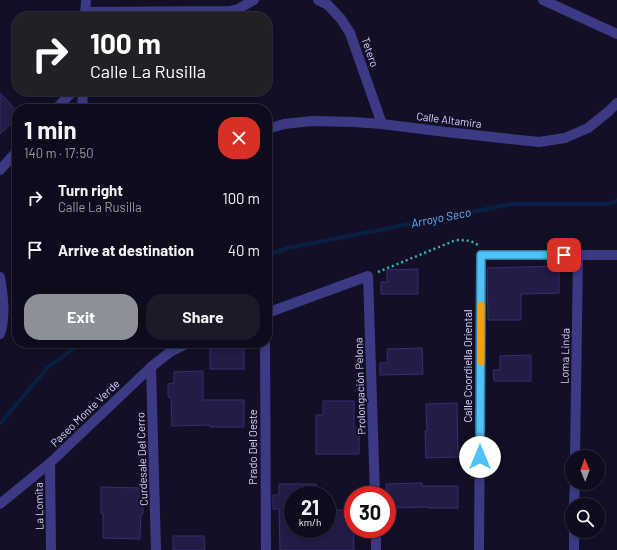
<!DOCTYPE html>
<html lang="en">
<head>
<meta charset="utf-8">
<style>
  body { margin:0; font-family:Barlow,sans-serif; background:#1c1929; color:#f1f3f6; height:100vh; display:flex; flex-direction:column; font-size:15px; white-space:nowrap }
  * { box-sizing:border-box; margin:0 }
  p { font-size:13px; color:#9b9ba3 }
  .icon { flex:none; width:22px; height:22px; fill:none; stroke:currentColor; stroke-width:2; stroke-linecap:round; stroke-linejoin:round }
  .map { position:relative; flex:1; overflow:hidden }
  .sheet { position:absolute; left:12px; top:104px; width:260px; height:244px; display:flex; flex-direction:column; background:#0e0b1c; border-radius:16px; box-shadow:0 2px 6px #0003,0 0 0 1px #2e2b3b }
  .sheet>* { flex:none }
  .top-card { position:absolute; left:12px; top:12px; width:260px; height:84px; border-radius:16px; box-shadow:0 2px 6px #0003,0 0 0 1px #2e2b3b; background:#202124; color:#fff; overflow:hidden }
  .needle { width:26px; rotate:359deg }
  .controls { position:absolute; left:565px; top:450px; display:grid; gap:8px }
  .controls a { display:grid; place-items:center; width:40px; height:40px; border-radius:50%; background:#0e0b1c; box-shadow:0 2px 6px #0003,0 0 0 1px #2e2b3b; font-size:20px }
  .speed { position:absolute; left:284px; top:486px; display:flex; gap:8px; font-size:20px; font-weight:700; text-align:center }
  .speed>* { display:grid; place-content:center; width:52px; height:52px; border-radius:50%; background:#0e0b1c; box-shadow:0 2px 6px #0003,0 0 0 1px #2e2b3b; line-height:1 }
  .speed small { font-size:10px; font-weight:400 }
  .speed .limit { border:6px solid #d22; background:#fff; color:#111 }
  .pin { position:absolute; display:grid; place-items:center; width:34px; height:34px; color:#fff; margin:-17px; border-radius:8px; box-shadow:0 2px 6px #0006 }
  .me { position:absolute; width:44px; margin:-22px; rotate:0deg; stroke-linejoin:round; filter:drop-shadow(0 0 3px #0008) }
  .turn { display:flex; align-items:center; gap:14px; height:84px; padding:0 12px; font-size:18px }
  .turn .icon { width:52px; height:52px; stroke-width:2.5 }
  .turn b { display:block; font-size:28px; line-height:34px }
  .round { display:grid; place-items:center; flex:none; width:42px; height:42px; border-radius:16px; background:#1c1929 }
  .headline { display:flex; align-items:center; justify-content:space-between; height:68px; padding:0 12px }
  h1 { font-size:24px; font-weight:700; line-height:30px }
  .cta { display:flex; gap:8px; margin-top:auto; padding:8px 12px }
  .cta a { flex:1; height:46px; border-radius:16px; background:#8c9099; color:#fff; font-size:16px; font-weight:700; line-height:46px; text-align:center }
  .cta a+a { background:#1c1929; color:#f1f3f6 }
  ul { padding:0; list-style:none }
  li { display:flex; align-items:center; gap:12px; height:52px; padding:0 12px }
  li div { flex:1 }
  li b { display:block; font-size:15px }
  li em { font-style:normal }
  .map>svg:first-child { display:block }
</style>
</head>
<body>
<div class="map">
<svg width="617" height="550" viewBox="0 0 617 550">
  <rect width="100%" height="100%" fill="#130f26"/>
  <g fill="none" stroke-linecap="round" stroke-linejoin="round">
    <g stroke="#0a1f44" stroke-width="4">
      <path d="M 267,255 L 288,248 L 512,204 L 608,204 L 617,200"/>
      <path d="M 0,424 L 47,368 L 81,343"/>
    </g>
  </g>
  <g fill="#241b47" stroke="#3b2d73">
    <path d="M 0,93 L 17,111 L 17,118 L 0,134 Z"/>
    <path d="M 559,266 L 559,293 L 521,294 L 521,320 L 488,320 L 487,268 Z"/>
    <path d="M 418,269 L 418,294 L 381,294 L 381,282 L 387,282 L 387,270 Z"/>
    <rect x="210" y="345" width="34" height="24"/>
    <path d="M 422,348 L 423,374 L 380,375 L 380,363 L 388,363 L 387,349 Z"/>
    <path d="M 531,355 L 531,381 L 494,381 L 493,370 L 500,370 L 500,356 Z"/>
    <path d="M 203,371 L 203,400 L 244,400 L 244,427 L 210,427 L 210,425 L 172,426 L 171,397 L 168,397 L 168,384 L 174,383 L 174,372 Z"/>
    <path d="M 323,401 L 354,401 L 354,428 L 359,428 L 359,454 L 316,454 L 316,415 L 323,415 Z"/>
    <path d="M 457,403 L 458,457 L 426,458 L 425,431 L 427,431 L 426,404 Z"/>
    <path d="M 422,483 L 422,486 L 458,486 L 458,508 L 428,508 L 428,507 L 387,508 L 386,484 Z"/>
    <path d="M 279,484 L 316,484 L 316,495 L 293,495 L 293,529 L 327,529 L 327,510 L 353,510 L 354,550 L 280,550 L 279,509 L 273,509 L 273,495 L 279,495 Z"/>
    <path d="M 101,487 L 143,488 L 143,514 L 141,514 L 140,539 L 103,538 L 103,513 L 101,513 Z"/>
    <path d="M 173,536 L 204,536 L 205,550 L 173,550 Z"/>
  </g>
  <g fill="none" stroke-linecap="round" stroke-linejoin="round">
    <path stroke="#2fb8b0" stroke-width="2.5" stroke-dasharray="2 3" stroke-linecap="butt" d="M 378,272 L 456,240 C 465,240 470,240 478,245"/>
    <g stroke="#3d3a85" stroke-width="10">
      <path d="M 318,0 L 328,5 L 341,19 L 350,33 L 382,124"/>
      <path d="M 543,0 L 617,34"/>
      <path d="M 85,12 L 230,11 L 238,9 L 254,0"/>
      <path d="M 85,17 L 86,0"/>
      <path d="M 56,109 L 73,91"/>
      <path d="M 82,109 L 83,91"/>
      <path d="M 267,129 L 284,124 L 312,121 L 354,122 L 382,124 L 446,132 L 539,142 L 565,138 L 588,128 L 609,111 L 617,103"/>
      <path d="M 0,170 L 17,151"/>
      <path d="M 0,277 C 3,295 6,316 0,334"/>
      <path d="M 267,313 L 368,276 L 375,495"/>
      <path d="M 265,343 L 266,550"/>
      <path d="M 151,367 L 156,550"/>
      <path d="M 575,457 L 578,255"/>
      <path d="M 50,463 L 51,550"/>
      <path d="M 0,504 L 50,463 L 151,367 L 170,352 L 188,343"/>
      <path d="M 574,505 L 575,483"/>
      <path d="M 376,529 L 376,550"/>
      <path d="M 479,550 L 481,255 L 617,255"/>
      <path d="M 574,550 L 574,531"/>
    </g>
  </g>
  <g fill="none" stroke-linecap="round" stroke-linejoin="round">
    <g stroke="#337fa1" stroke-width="10">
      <path id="route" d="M 480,457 L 481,255 L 564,255"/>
    </g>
    <use href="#route" stroke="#4fc3f7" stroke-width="7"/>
    <path stroke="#f59e0b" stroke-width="7" d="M 481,362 L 481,305"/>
  </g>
  <g text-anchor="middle" stroke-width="4" stroke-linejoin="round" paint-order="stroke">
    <g font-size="11" fill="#d9d4ff" stroke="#130f26">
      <text transform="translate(370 52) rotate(71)" y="4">Tetero</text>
      <text transform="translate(449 120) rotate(7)" y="4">Calle Altamira</text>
      <text transform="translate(565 356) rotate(-89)" y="4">Loma Linda</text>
      <text transform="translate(468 366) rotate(-90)" y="4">Calle Coordiella Oriental</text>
      <text transform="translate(360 386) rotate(-92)" y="4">Prolongación Pelona</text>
      <text transform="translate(85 413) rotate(-44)" y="4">Paseo Monte Verde</text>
      <text transform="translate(253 447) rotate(-90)" y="4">Prado Del Oeste</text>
      <text transform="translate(142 459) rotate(-92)" y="4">Curdesale Del Cerro</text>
      <text transform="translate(39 506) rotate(-91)" y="4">La Lomita</text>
    </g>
    <g font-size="12" font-style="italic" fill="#62b6ff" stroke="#130f26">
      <text transform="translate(441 218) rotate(-11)" y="4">Arroyo Seco</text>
    </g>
  </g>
</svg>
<div class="controls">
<a><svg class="needle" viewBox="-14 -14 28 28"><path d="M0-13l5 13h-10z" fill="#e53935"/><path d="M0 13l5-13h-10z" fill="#9b9ba3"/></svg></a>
<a><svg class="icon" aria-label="search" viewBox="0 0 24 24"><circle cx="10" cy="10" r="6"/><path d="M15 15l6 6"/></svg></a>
</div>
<div class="speed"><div>21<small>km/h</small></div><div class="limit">30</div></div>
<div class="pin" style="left:564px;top:255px;background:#d93025"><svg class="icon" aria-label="arrive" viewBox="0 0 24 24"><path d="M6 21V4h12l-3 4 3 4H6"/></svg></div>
<svg class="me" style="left:480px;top:457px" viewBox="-20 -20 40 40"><circle r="19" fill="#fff"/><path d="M0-13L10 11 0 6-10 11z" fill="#4fc3f7"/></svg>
<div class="top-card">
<div class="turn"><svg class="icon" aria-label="right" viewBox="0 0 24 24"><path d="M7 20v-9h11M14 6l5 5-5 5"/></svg><div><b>100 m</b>Calle La Rusilla</div></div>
</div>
<section class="sheet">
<div class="headline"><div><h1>1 min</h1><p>140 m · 17:50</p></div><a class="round" style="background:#d93025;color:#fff"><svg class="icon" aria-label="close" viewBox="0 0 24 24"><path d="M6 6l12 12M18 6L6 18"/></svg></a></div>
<ul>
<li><svg class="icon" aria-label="right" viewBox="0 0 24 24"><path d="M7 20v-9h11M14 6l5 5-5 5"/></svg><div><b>Turn right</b><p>Calle La Rusilla</p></div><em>100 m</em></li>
<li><svg class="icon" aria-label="arrive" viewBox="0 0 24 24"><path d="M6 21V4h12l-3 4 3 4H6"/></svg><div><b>Arrive at destination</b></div><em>40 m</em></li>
</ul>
<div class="cta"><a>Exit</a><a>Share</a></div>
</section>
</div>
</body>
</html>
